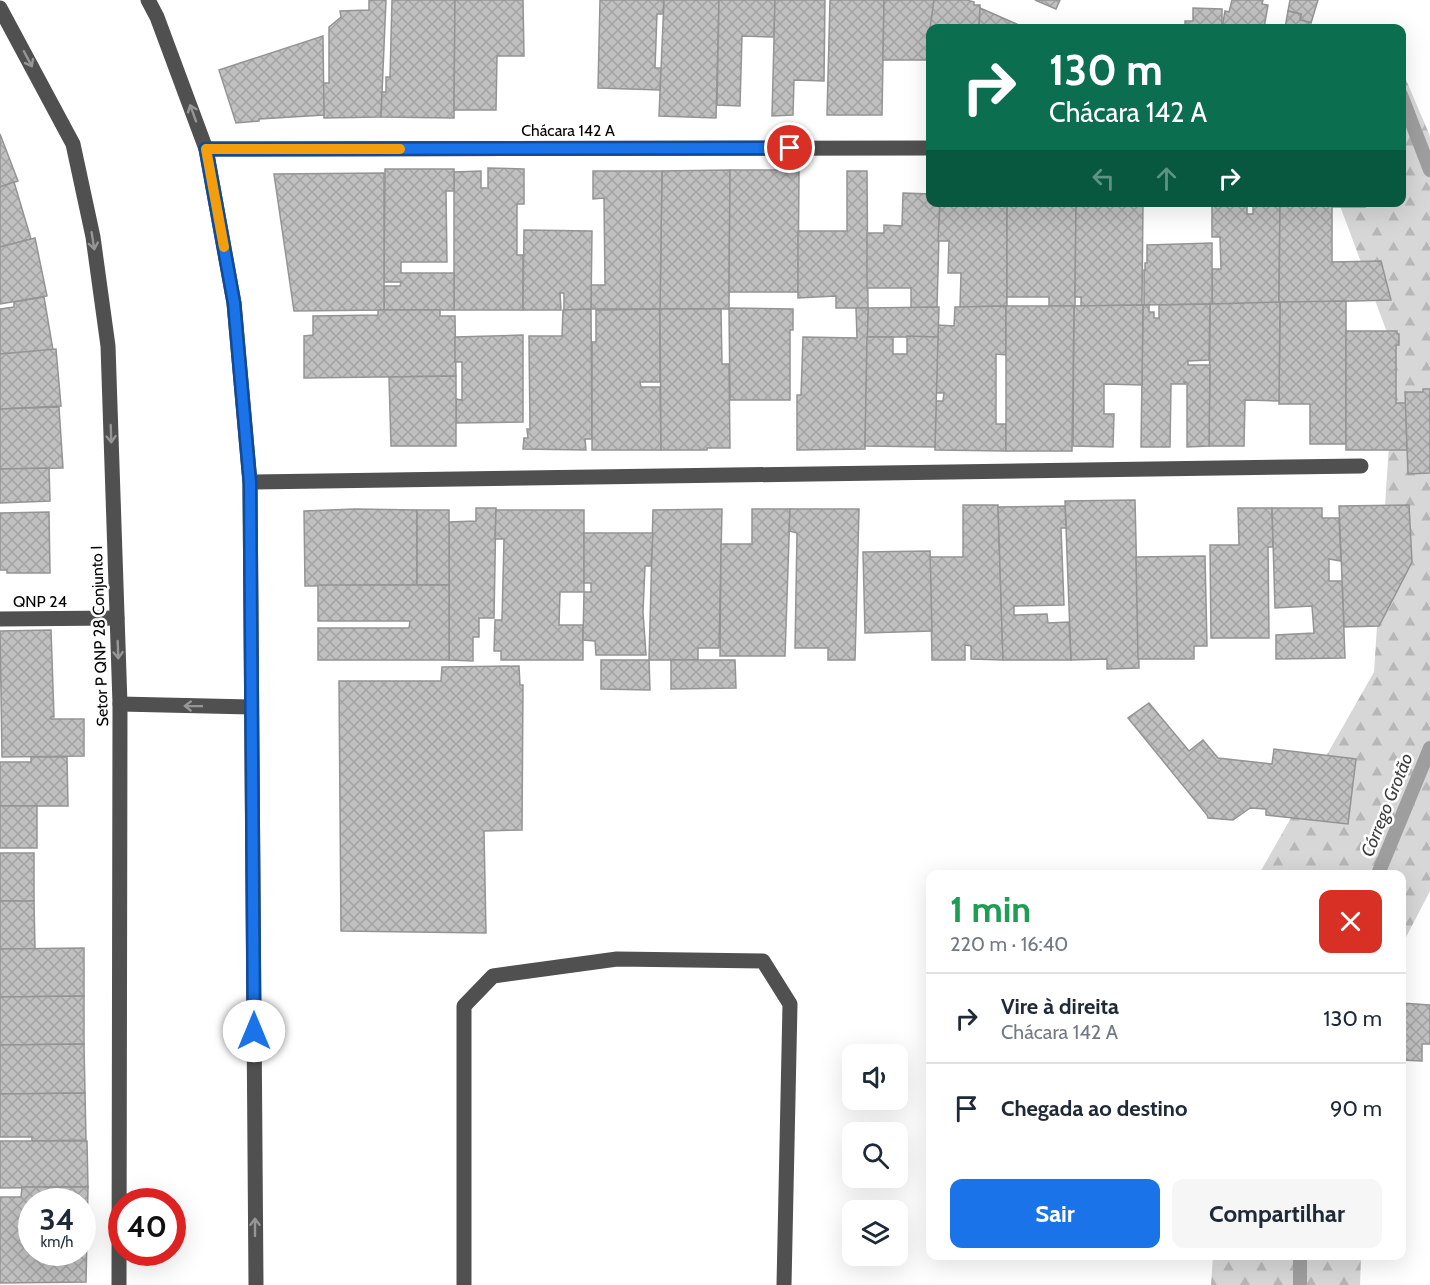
<!DOCTYPE html>
<html lang="pt">
<head>
<meta charset="utf-8">
<style>
  body { margin:0; font-family:Cabin,sans-serif; background:#f6f6f7; color:#1f2937; height:100vh; display:flex; flex-direction:column; font-size:22px; white-space:nowrap }
  * { box-sizing:border-box; margin:0 }
  p { font-size:20px; color:#747a83 }
  .icon { flex:none; width:33px; height:33px; fill:none; stroke:currentColor; stroke-width:2; stroke-linecap:round; stroke-linejoin:round }
  .map { position:relative; flex:1; overflow:hidden }
  .sheet { position:absolute; left:926px; top:870px; width:480px; height:390px; display:flex; flex-direction:column; background:#fff; border-radius:12px; box-shadow:0 6px 24px #0002 }
  .sheet>* { flex:none }
  .top-card { position:absolute; left:926px; top:24px; width:480px; height:183px; border-radius:12px; box-shadow:0 6px 24px #0002; background:#0b6e4f; color:#fff; overflow:hidden }
  .tools { position:absolute; left:842px; top:1044px; display:grid; gap:12px }
  .tools a { display:grid; place-items:center; width:66px; height:66px; border-radius:12px; background:#fff; box-shadow:0 6px 24px #0002; font-size:30px }
  .speed { position:absolute; left:18px; top:1188px; display:flex; gap:12px; font-size:30px; font-weight:700; text-align:center }
  .speed>* { display:grid; place-content:center; width:78px; height:78px; border-radius:50%; background:#fff; box-shadow:0 6px 24px #0002; line-height:1 }
  .speed small { font-size:15px; font-weight:400 }
  .speed .limit { border:9px solid #d22; background:#fff; color:#111 }
  .pin { position:absolute; display:grid; place-items:center; width:51px; height:51px; color:#fff; margin:-26px; border:3px solid #fff; border-radius:50%; box-shadow:0 2px 6px #0007 }
  .me { position:absolute; width:66px; margin:-33px; rotate:0deg; stroke-linejoin:round; filter:drop-shadow(0 0 4px #0008) }
  .turn { display:flex; align-items:center; gap:21px; height:126px; padding:0 24px; font-size:27px }
  .turn .icon { width:78px; height:78px; stroke-width:2.5 }
  .turn b { display:block; font-size:42px; line-height:51px }
  .lanes { display:flex; align-items:center; height:57px; padding:0 24px; background:#0003; justify-content:center; gap:30px; direction:ltr }
  .lanes .off { opacity:.35 }
  .round { display:grid; place-items:center; flex:none; width:63px; height:63px; border-radius:12px; background:#f6f6f7 }
  .headline { display:flex; align-items:center; justify-content:space-between; height:102px; padding:0 24px }
  h1 { font-size:36px; font-weight:700; line-height:45px; color:#1e9e55 }
  .cta { display:flex; gap:12px; margin-top:auto; padding:12px 24px }
  .cta a { flex:1; height:69px; border-radius:12px; background:#1a73e8; color:#fff; font-size:24px; font-weight:700; line-height:69px; text-align:center }
  .cta a+a { background:#f6f6f7; color:#1f2937 }
  ul { padding:0; list-style:none }
  li { display:flex; align-items:center; gap:18px; height:90px; padding:0 24px; border-top:2px solid #e0e1e3 }
  li div { flex:1 }
  li b { display:block; font-size:22px }
  li em { font-style:normal }
  .map>svg:first-child { display:block }
</style>
</head>
<body>
<div class="map">
<svg width="1430" height="1285" viewBox="0 0 1430 1285">
  <defs>
    <pattern id="forest-firs" width="22" height="20" patternUnits="userSpaceOnUse" patternTransform="scale(1.5)"><rect width="22" height="20" fill="#d7d7d7"/><path d="M5 1l3.5 6h-7zM16 11l3.5 6h-7z" fill="#b7b7b7"/></pattern>
    <pattern id="building-cross-hatch" width="8" height="8" patternUnits="userSpaceOnUse" patternTransform="scale(1.5)"><rect width="8" height="8" fill="#c0c0c0"/><path d="M0 0l8 8M0 8l8-8" fill="none" stroke="#a3a3a3"/></pattern>
  </defs>
  <rect width="100%" height="100%" fill="#fff"/>
  <g fill="url(#forest-firs)">
    <path d="M 1401,68 L 1430,136 L 1430,891 L 1401,947 L 1401,874 L 1259,874 L 1374,672 L 1395,354 L 1339,203 L 1401,202 Z"/>
    <path d="M 1213,1256 L 1361,1256 L 1360,1285 L 1211,1285 Z"/>
  </g>
  <g fill="none" stroke-linecap="round" stroke-linejoin="round">
    <g stroke="#9e9e9e" stroke-width="14">
      <path d="M 1401,95 L 1430,170"/>
      <path d="M 1378,874 L 1430,748"/>
      <path d="M 1300,1285 L 1300,1256"/>
    </g>
  </g>
  <g fill="url(#building-cross-hatch)" stroke="#949494" stroke-width="1.5" fill-rule="evenodd">
    <path d="M 369,0 L 386,0 L 381,117 L 324,118 L 323,83 L 329,83 L 329,27 L 341,17 L 340,11 L 369,10 Z"/>
    <path d="M 392,0 L 455,0 L 454,118 L 381,117 L 382,92 L 386,92 L 386,77 L 390,77 Z"/>
    <path d="M 455,0 L 523,0 L 524,56 L 497,56 L 496,110 L 454,110 Z"/>
    <path d="M 600,0 L 664,0 L 663,14 L 657,14 L 655,68 L 661,68 L 660,90 L 598,88 Z"/>
    <path d="M 664,0 L 719,0 L 716,118 L 659,116 Z"/>
    <path d="M 719,0 L 775,0 L 774,37 L 742,36 L 740,106 L 717,105 Z"/>
    <path d="M 775,0 L 825,0 L 824,81 L 794,80 L 793,115 L 772,116 Z"/>
    <path d="M 830,0 L 884,0 L 882,115 L 827,115 Z"/>
    <path d="M 884,0 L 934,0 L 929,60 L 883,60 Z"/>
    <path d="M 934,0 L 967,0 L 974,2 L 974,5 L 980,5 L 979,28 L 930,28 Z"/>
    <path d="M 1035,0 L 1060,0 L 1056,9 Z"/>
    <path d="M 1232,0 L 1263,0 L 1262,4 L 1268,5 L 1264,28 L 1222,28 L 1225,11 L 1229,12 Z"/>
    <path d="M 1290,0 L 1318,0 L 1311,23 L 1300,20 L 1301,14 L 1288,11 Z"/>
    <path d="M 980,8 L 1021,26 L 1023,28 L 979,28 Z"/>
    <path d="M 1193,8 L 1222,9 L 1222,28 L 1185,28 L 1185,21 L 1193,21 Z"/>
    <path d="M 1288,11 L 1301,14 L 1300,20 L 1309,22 L 1308,28 L 1285,28 Z"/>
    <path d="M 930,30 L 930,121 L 928,121 L 928,116 Z"/>
    <path d="M 323,36 L 324,115 L 259,119 L 259,121 L 236,123 L 219,70 Z"/>
    <path d="M 0,134 L 18,181 L 0,187 Z"/>
    <path d="M 488,168 L 524,169 L 524,204 L 517,204 L 517,255 L 523,255 L 523,310 L 454,310 L 454,172 L 481,171 L 481,188 L 488,188 Z"/>
    <path d="M 385,169 L 454,169 L 454,191 L 446,191 L 447,262 L 401,262 L 401,273 L 454,273 L 454,310 L 384,310 L 384,286 L 400,286 L 401,282 L 384,282 Z"/>
    <path d="M 730,170 L 729,309 L 660,309 L 662,171 Z"/>
    <path d="M 730,170 L 799,170 L 798,292 L 729,292 Z"/>
    <path d="M 593,171 L 662,171 L 660,309 L 591,309 L 591,285 L 605,285 L 604,198 L 593,199 Z"/>
    <path d="M 847,171 L 867,171 L 868,308 L 836,308 L 836,296 L 798,298 L 798,231 L 847,231 Z"/>
    <path d="M 384,173 L 384,310 L 294,311 L 274,174 Z"/>
    <path d="M 14,182 L 31,239 L 0,247 L 0,187 Z"/>
    <path d="M 903,193 L 930,194 L 930,202 L 940,202 L 937,307 L 911,308 L 911,288 L 867,288 L 867,233 L 884,233 L 884,225 L 902,226 Z"/>
    <path d="M 940,202 L 1007,202 L 1007,306 L 960,307 L 961,273 L 948,273 L 949,241 L 938,241 Z"/>
    <path d="M 1007,202 L 1076,202 L 1075,306 L 1049,306 L 1049,297 L 1007,297 Z"/>
    <path d="M 1076,202 L 1143,202 L 1142,305 L 1081,306 L 1081,297 L 1075,297 Z"/>
    <path d="M 1212,202 L 1247,202 L 1247,214 L 1253,214 L 1253,202 L 1280,202 L 1279,303 L 1212,304 L 1212,269 L 1221,269 L 1220,237 L 1212,237 Z"/>
    <path d="M 1280,202 L 1364,202 L 1365,207 L 1332,207 L 1332,262 L 1381,261 L 1391,300 L 1279,303 Z"/>
    <path d="M 524,230 L 592,231 L 591,309 L 564,310 L 564,293 L 560,293 L 561,310 L 523,310 Z"/>
    <path d="M 35,238 L 47,296 L 0,304 L 0,247 Z"/>
    <path d="M 1212,243 L 1212,304 L 1144,305 L 1144,270 L 1145,270 L 1145,263 L 1147,263 L 1147,245 Z"/>
    <path d="M 44,297 L 53,350 L 0,354 L 0,309 L 14,307 L 14,302 Z"/>
    <path d="M 1346,301 L 1346,444 L 1310,444 L 1310,404 L 1279,404 L 1280,302 Z"/>
    <path d="M 1280,302 L 1279,401 L 1245,400 L 1244,446 L 1209,446 L 1210,304 Z"/>
    <path d="M 1210,304 L 1209,360 L 1188,361 L 1188,365 L 1210,365 L 1209,446 L 1187,447 L 1187,383 L 1184,382 L 1185,384 L 1171,384 L 1170,447 L 1141,447 L 1143,305 L 1149,305 L 1149,312 L 1154,312 L 1154,318 L 1159,318 L 1159,305 Z"/>
    <path d="M 1143,305 L 1142,385 L 1104,384 L 1104,414 L 1114,414 L 1113,447 L 1073,446 L 1074,306 Z"/>
    <path d="M 1006,306 L 1006,355 L 996,354 L 996,424 L 1006,424 L 1006,451 L 935,450 L 936,401 L 943,401 L 944,393 L 936,393 L 938,325 L 954,326 L 955,307 Z"/>
    <path d="M 1006,306 L 1074,306 L 1072,451 L 1006,451 Z"/>
    <path d="M 939,307 L 938,337 L 867,337 L 868,308 Z"/>
    <path d="M 729,308 L 793,309 L 793,330 L 790,330 L 790,400 L 730,400 Z"/>
    <path d="M 856,308 L 868,308 L 865,449 L 797,450 L 797,395 L 801,395 L 803,337 L 857,338 Z"/>
    <path d="M 591,309 L 592,439 L 585,439 L 586,450 L 523,449 L 524,438 L 528,438 L 527,429 L 530,429 L 529,336 L 562,336 L 563,310 Z"/>
    <path d="M 660,309 L 660,382 L 640,382 L 641,387 L 660,387 L 661,450 L 592,450 L 592,342 L 596,342 L 596,310 Z"/>
    <path d="M 660,309 L 721,309 L 722,364 L 729,364 L 730,448 L 707,448 L 707,450 L 661,450 Z"/>
    <path d="M 378,310 L 440,310 L 440,316 L 455,316 L 456,376 L 304,378 L 304,336 L 313,335 L 313,316 L 378,315 Z"/>
    <path d="M 1346,331 L 1397,331 L 1397,334 L 1399,334 L 1399,345 L 1396,345 L 1396,403 L 1406,403 L 1407,450 L 1346,450 Z"/>
    <path d="M 523,335 L 523,422 L 456,423 L 456,399 L 462,400 L 462,362 L 455,362 L 455,337 Z"/>
    <path d="M 907,336 L 938,337 L 935,447 L 865,446 L 867,337 L 893,337 L 893,354 L 907,354 Z"/>
    <path d="M 56,349 L 61,406 L 0,409 L 0,354 Z"/>
    <path d="M 456,376 L 456,446 L 391,446 L 389,377 Z"/>
    <path d="M 1423,389 L 1430,389 L 1430,473 L 1408,474 L 1405,392 L 1423,392 Z"/>
    <path d="M 59,407 L 63,468 L 0,469 L 0,409 Z"/>
    <path d="M 49,468 L 50,501 L 0,503 L 0,469 Z"/>
    <path d="M 1135,500 L 1139,668 L 1107,669 L 1107,659 L 1071,660 L 1065,501 Z"/>
    <path d="M 963,505 L 998,505 L 1003,660 L 971,659 L 971,646 L 965,645 L 965,660 L 932,660 L 930,557 L 963,557 Z"/>
    <path d="M 1409,505 L 1412,562 L 1379,626 L 1344,627 L 1339,506 Z"/>
    <path d="M 1065,506 L 1066,528 L 1061,528 L 1064,605 L 1014,606 L 1014,615 L 1047,614 L 1048,623 L 1069,622 L 1071,660 L 1003,660 L 998,507 Z"/>
    <path d="M 476,508 L 496,508 L 494,618 L 479,618 L 479,637 L 473,637 L 473,661 L 449,660 L 449,522 L 476,521 Z"/>
    <path d="M 1238,508 L 1272,508 L 1273,547 L 1268,547 L 1269,638 L 1211,638 L 1210,545 L 1239,545 Z"/>
    <path d="M 1272,508 L 1322,508 L 1322,518 L 1339,518 L 1341,561 L 1329,559 L 1329,581 L 1342,581 L 1345,658 L 1276,659 L 1276,635 L 1314,633 L 1312,606 L 1275,608 Z"/>
    <path d="M 355,509 L 417,510 L 417,585 L 305,586 L 304,511 Z"/>
    <path d="M 722,509 L 719,648 L 698,648 L 698,660 L 649,660 L 653,510 Z"/>
    <path d="M 752,509 L 790,509 L 785,656 L 720,656 L 721,544 L 752,544 Z"/>
    <path d="M 790,509 L 859,509 L 855,660 L 828,660 L 828,648 L 795,648 L 797,533 L 789,531 Z"/>
    <rect x="417" y="510" width="32" height="75"/>
    <path d="M 496,510 L 584,510 L 584,592 L 560,592 L 559,625 L 583,625 L 583,660 L 501,660 L 501,651 L 494,651 L 495,620 L 502,620 L 504,539 L 495,539 Z"/>
    <path d="M 49,512 L 50,573 L 7,573 L 7,570 L 0,570 L 0,513 Z"/>
    <path d="M 584,533 L 653,533 L 651,566 L 645,566 L 643,612 L 646,655 L 596,655 L 595,641 L 583,640 L 584,592 L 591,592 L 591,583 L 584,583 Z"/>
    <path d="M 930,551 L 932,631 L 865,633 L 863,552 Z"/>
    <path d="M 1205,556 L 1207,646 L 1194,646 L 1194,659 L 1138,659 L 1136,557 Z"/>
    <path d="M 318,585 L 449,585 L 449,660 L 318,660 L 318,628 L 409,628 L 410,621 L 318,621 Z"/>
    <path d="M 51,630 L 54,717 L 51,717 L 51,719 L 84,719 L 84,756 L 2,757 L 0,631 Z"/>
    <path d="M 601,660 L 649,660 L 650,690 L 601,689 Z"/>
    <path d="M 671,660 L 735,660 L 736,688 L 671,689 Z"/>
    <path d="M 519,666 L 520,685 L 523,685 L 522,830 L 484,831 L 486,933 L 341,931 L 339,681 L 441,681 L 442,667 Z"/>
    <path d="M 1149,703 L 1189,751 L 1203,740 L 1218,758 L 1272,764 L 1274,749 L 1356,759 L 1348,824 L 1266,815 L 1266,809 L 1250,808 L 1233,820 L 1208,818 L 1207,815 L 1128,718 Z"/>
    <path d="M 31,757 L 67,757 L 68,806 L 0,806 L 0,762 L 31,762 Z"/>
    <rect x="0" y="806" width="37" height="42"/>
    <rect x="0" y="853" width="34" height="48"/>
    <path d="M 0,901 L 34,901 L 35,949 L 0,949 Z"/>
    <path d="M 84,948 L 84,996 L 0,997 L 0,949 Z"/>
    <path d="M 84,996 L 84,1044 L 0,1045 L 0,997 Z"/>
    <path d="M 1401,1003 L 1430,1005 L 1430,1044 L 1422,1044 L 1422,1061 L 1401,1060 Z"/>
    <path d="M 84,1044 L 85,1093 L 0,1094 L 0,1045 Z"/>
    <path d="M 85,1093 L 86,1140 L 32,1141 L 32,1137 L 0,1137 L 0,1094 Z"/>
    <path d="M 0,1141 L 87,1141 L 88,1187 L 0,1188 Z"/>
    <path d="M 22,1187 L 88,1187 L 86,1282 L 0,1283 L 0,1197 L 21,1197 ZM 32,1202 L 82,1202 L 82,1252 L 32,1252 Z"/>
  </g>
  <g fill="none" stroke-linecap="round" stroke-linejoin="round">
    <g stroke="#505050" stroke-width="15">
      <path d="M 148,0 L 157,17 L 206,149 L 234,303 L 250,482 L 256,1285"/>
      <path d="M 0,8 L 73,144 L 93,237 L 108,346 L 120,704 L 119,1285"/>
      <path d="M 206,149 L 930,148"/>
      <path d="M 250,482 L 1361,466"/>
      <path d="M 0,619 L 117,618"/>
      <path d="M 120,704 L 251,707"/>
      <path d="M 464,1285 L 464,1006 L 493,976 L 617,959 L 763,961 L 790,1004 L 784,1285"/>
    </g>
  </g>
  <defs><path id="oneway-shaft" d="M-6 0H5M1.5-3L5.5 0L1.5 3" fill="none" stroke-width="1.6" stroke-linecap="round" stroke-linejoin="round" transform="scale(1.5)"/></defs>
  <g stroke="#969696">
    <use href="#oneway-shaft" transform="translate(28 59) rotate(62)"/>
    <use href="#oneway-shaft" transform="translate(193 113) rotate(-110)"/>
    <use href="#oneway-shaft" transform="translate(93 241) rotate(81)"/>
    <use href="#oneway-shaft" transform="translate(111 434) rotate(88)"/>
    <use href="#oneway-shaft" transform="translate(118 650) rotate(88)"/>
    <use href="#oneway-shaft" transform="translate(193 706) rotate(-179)"/>
    <use href="#oneway-shaft" transform="translate(255 1227) rotate(-90)"/>
  </g>
  <g fill="none" stroke-linecap="round" stroke-linejoin="round">
    <g stroke="#114b97" stroke-width="15">
      <path id="route" d="M 254,1031 L 250,483 L 234,303 L 206,149 L 790,148"/>
    </g>
    <use href="#route" stroke="#1a73e8" stroke-width="10"/>
    <path stroke="#f59e0b" stroke-width="10" d="M 224,247 L 206,149 L 400,149"/>
  </g>
  <g text-anchor="middle" stroke-width="5" stroke-linejoin="round" paint-order="stroke">
    <g font-size="16" fill="#000" stroke="#fff">
      <text x="568" y="136">Chácara 142 A</text>
      <text x="40" y="607">QNP 24</text>
      <text transform="translate(99 636) rotate(-92)" y="6">Setor P QNP 28 Conjunto I</text>
    </g>
    <g font-size="18" font-style="italic" fill="#3f3f3f" stroke="#fff">
      <text transform="translate(1387 805) rotate(-68)" y="6">Córrego Grotão</text>
    </g>
  </g>
</svg>
<div class="tools">
<a><svg class="icon" aria-label="sound" viewBox="0 0 24 24"><path d="M4 9h4l5-4v14l-5-4H4zM17 9q2 3 0 6"/></svg></a>
<a><svg class="icon" aria-label="search" viewBox="0 0 24 24"><circle cx="10" cy="10" r="6"/><path d="M15 15l6 6"/></svg></a>
<a><svg class="icon" aria-label="layers" viewBox="0 0 24 24"><path d="M12 4l9 5-9 5-9-5zM3 14l9 5 9-5"/></svg></a>
</div>
<div class="speed"><div>34<small>km/h</small></div><div class="limit">40</div></div>
<div class="pin" style="left:790px;top:148px;background:#d93025"><svg class="icon" aria-label="arrive" viewBox="0 0 24 24"><path d="M6 21V4h12l-3 4 3 4H6"/></svg></div>
<svg class="me" style="left:254px;top:1031px" viewBox="-20 -20 40 40"><circle r="19" fill="#fff"/><path d="M0-13L10 11 0 6-10 11z" fill="#1a73e8"/></svg>
<div class="top-card">
<div class="turn"><svg class="icon" aria-label="right" viewBox="0 0 24 24"><path d="M7 20v-9h11M14 6l5 5-5 5"/></svg><div><b>130 m</b>Chácara 142 A</div></div>
<div class="lanes"><svg class="icon off" aria-label="left" viewBox="0 0 24 24"><path d="M17 20v-9H6M10 6l-5 5 5 5"/></svg><svg class="icon off" aria-label="ahead" viewBox="0 0 24 24"><path d="M12 20V5M6 11l6-6 6 6"/></svg><svg class="icon" aria-label="right" viewBox="0 0 24 24"><path d="M7 20v-9h11M14 6l5 5-5 5"/></svg></div>
</div>
<section class="sheet">
<div class="headline"><div><h1>1 min</h1><p>220 m · 16:40</p></div><a class="round" style="background:#d93025;color:#fff"><svg class="icon" aria-label="close" viewBox="0 0 24 24"><path d="M6 6l12 12M18 6L6 18"/></svg></a></div>
<ul>
<li><svg class="icon" aria-label="right" viewBox="0 0 24 24"><path d="M7 20v-9h11M14 6l5 5-5 5"/></svg><div><b>Vire à direita</b><p>Chácara 142 A</p></div><em>130 m</em></li>
<li><svg class="icon" aria-label="arrive" viewBox="0 0 24 24"><path d="M6 21V4h12l-3 4 3 4H6"/></svg><div><b>Chegada ao destino</b></div><em>90 m</em></li>
</ul>
<div class="cta"><a>Sair</a><a>Compartilhar</a></div>
</section>
</div>
</body>
</html>
